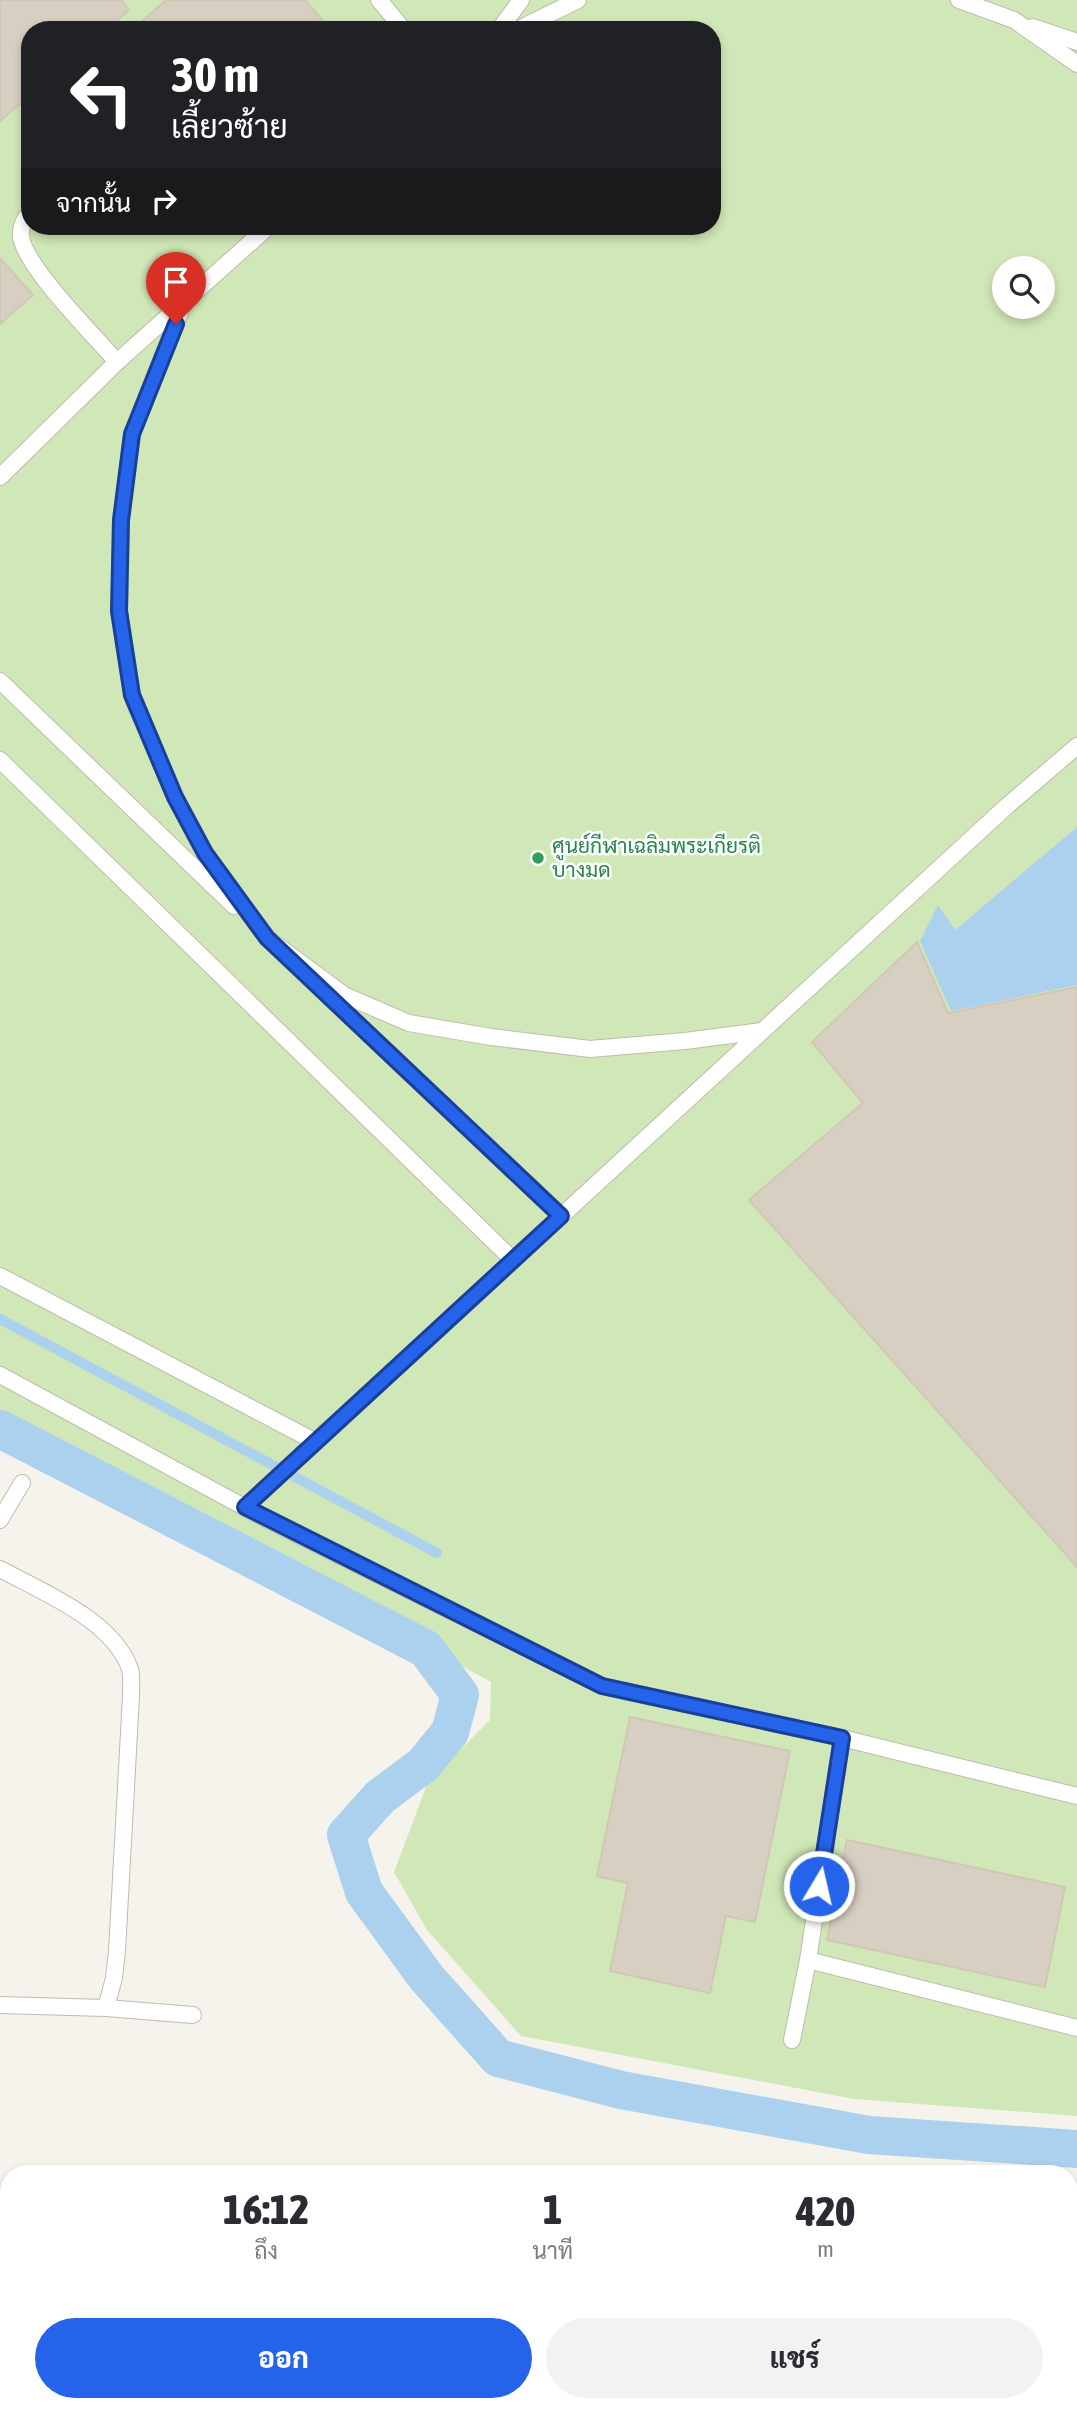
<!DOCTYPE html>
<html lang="th">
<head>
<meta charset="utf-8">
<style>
  body { margin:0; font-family:"Asap Condensed",Sarabun,sans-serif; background:#f2f2f3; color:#2b2b33; height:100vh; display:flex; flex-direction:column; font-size:26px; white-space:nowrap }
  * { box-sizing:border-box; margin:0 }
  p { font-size:23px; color:#7c7c81 }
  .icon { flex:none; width:38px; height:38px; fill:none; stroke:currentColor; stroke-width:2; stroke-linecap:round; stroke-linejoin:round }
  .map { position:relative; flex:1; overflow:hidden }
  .details { position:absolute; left:0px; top:2165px; width:1078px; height:247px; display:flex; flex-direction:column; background:#fff; border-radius:28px 28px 0 0; box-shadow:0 4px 10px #0003 }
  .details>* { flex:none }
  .hud { position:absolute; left:21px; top:21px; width:700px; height:214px; border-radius:28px; box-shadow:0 4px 10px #0003; background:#202124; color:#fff; overflow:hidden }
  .tools { position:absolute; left:992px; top:256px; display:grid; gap:14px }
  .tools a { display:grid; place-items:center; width:63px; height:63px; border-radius:50%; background:#fff; box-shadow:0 4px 10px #0003; font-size:35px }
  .pin { position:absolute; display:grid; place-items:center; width:60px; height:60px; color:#fff; margin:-72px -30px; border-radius:50% 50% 50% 0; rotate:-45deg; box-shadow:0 0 7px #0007 }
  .pin .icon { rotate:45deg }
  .me { position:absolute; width:77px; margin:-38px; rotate:9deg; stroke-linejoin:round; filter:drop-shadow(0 0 5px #0008) }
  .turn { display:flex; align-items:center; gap:24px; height:147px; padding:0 35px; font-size:32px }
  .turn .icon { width:91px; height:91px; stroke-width:2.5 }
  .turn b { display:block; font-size:49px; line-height:60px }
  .then { display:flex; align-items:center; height:66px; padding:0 35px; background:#0003; gap:14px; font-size:26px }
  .eta { display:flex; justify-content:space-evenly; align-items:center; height:119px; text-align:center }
  .eta b { font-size:42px; font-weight:800; line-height:49px }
  .button { display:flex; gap:14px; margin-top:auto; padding:14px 35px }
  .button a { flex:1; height:80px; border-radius:42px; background:#2563eb; color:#fff; font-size:28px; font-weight:800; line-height:80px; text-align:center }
  .button a+a { background:#f2f2f3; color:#2b2b33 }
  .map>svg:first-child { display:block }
</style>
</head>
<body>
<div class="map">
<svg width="1077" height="2411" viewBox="0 0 1077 2411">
  <rect width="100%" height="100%" fill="#f5f3ec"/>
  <path fill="#d0e7b7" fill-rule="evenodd" d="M 0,0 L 1077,0 L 1077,2116 L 854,2099 L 521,2036 L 427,1930 L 394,1872 L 428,1782 L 490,1720 L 491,1682 L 0,1411 ZM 30,30 L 712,30 L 712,226 L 30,226 ZM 1004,268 L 1043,268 L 1043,306 L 1004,306 Z"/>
  <path fill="#abd1ef" d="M 1077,827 L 1077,985 L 951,1011 L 920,941 L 938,905 L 955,930 Z"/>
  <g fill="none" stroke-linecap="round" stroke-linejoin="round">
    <path stroke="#abd1ef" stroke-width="10" d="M 0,1319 L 437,1553"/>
    <path stroke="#abd1ef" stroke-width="38" d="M 0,1429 L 426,1649 L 460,1695 L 450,1732 L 423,1765 L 380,1797 L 346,1835 L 364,1892 L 426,1977 L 498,2058 L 621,2090 L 869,2135 L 1077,2149"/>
  </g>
  <g fill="#d7cfc1" stroke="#d1c7b5" stroke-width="2">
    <path d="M 0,0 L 121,0 L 129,10 L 106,30 L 30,30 L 30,95 L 0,121 Z"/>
    <path d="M 166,0 L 305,0 L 331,30 L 132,30 Z"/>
    <path d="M 0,258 L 33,295 L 0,324 Z"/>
    <path d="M 917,942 L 948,1013 L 1077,987 L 1077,1567 L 749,1200 L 863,1103 L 812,1042 Z"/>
    <path d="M 630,1717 L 790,1751 L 755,1922 L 726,1916 L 710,1993 L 610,1971 L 628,1883 L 597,1876 Z"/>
    <path d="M 847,1840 L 1065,1887 L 1045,1987 L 827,1940 Z"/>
  </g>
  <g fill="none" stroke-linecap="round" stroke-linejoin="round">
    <g stroke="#c1bbae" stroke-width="18">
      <g id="service">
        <path d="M 379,0 L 404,30"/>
        <path d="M 959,0 L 1014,20 L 1077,64"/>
        <path d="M 1033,27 L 1077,42"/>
        <path d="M 499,30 L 521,0"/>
        <path d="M 517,30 L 578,0"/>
        <path d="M 30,212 C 24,220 20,227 21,237 C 26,268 94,335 117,362"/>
        <path d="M 184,302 L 132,434 L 121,520 L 119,611 L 132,695 L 175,797 L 205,853 L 267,938 L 344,995 L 409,1023 L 491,1037 L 590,1049 L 685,1041 L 762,1031"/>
        <path d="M 0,477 L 117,362 L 269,226"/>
        <path d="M 0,681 L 234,906"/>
        <path d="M 0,760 L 513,1260"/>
        <path d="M 321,989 L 561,1216"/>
        <path d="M 0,1276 L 316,1442"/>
        <path d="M 0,1375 L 268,1520 L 602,1686 L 842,1738 L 1077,1796"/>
        <path d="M 245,1507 L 1007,806 L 1077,746"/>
        <path d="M 0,1520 L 22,1483"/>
        <path d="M 0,1569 C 42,1592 113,1620 130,1669 C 132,1677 131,1688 131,1696 L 117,1951 L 114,1978 L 106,2008 L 0,2005"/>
        <path d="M 808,1960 L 1077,2028"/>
        <path d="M 106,2008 L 193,2015"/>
        <path d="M 792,2040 L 808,1960 L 842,1738"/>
      </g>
    </g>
    <g stroke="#c1bbae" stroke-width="33">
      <g id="minor">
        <path d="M 1064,2403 L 1064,2411"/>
        <path d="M 80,2411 L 80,2403"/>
        <path d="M 306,2411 L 306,2403"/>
        <path d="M 530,2411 L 530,2403"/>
        <path d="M 699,2411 L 699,2403"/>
        <path d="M 872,2411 L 872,2403"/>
      </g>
    </g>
    <use href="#service" stroke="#fff" stroke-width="16"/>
    <use href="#minor" stroke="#fff" stroke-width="32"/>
  </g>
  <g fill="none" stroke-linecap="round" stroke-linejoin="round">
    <g stroke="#184099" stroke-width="18">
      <path id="route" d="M 176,324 L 132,434 L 121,520 L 119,611 L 132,695 L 175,797 L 205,853 L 267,938 L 561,1216 L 245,1507 L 602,1686 L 842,1738 L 819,1886"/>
    </g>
    <use href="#route" stroke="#2563eb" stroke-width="12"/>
  </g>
  <circle fill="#2e9e5b" stroke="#fff" stroke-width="2.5" cx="538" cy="858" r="7"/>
  <g text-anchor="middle" stroke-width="5" stroke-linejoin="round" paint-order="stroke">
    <g font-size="21" fill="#27864d" stroke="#fff" text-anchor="start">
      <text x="552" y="853">ศูนย์กีฬาเฉลิมพระเกียรติ<tspan x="552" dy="24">บางมด</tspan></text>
    </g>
  </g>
</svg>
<div class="tools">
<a><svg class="icon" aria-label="search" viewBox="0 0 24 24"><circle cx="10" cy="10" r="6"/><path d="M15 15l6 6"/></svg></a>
</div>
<div class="pin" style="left:176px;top:324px;background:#d93025"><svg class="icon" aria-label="arrive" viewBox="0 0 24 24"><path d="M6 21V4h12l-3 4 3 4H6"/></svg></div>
<svg class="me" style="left:819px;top:1886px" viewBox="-20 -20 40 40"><circle r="17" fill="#2563eb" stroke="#fff" stroke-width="3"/><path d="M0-11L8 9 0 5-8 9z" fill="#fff"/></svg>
<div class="hud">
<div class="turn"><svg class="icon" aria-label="left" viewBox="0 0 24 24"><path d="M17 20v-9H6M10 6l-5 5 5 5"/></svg><div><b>30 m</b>เลี้ยวซ้าย</div></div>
<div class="then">จากนั้น<svg class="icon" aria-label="right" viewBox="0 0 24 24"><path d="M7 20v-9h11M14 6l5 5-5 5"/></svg></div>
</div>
<section class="details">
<div class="eta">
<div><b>16:12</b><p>ถึง</p></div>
<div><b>1</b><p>นาที</p></div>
<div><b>420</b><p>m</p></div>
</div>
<div class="button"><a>ออก</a><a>แชร์</a></div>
</section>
</div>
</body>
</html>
